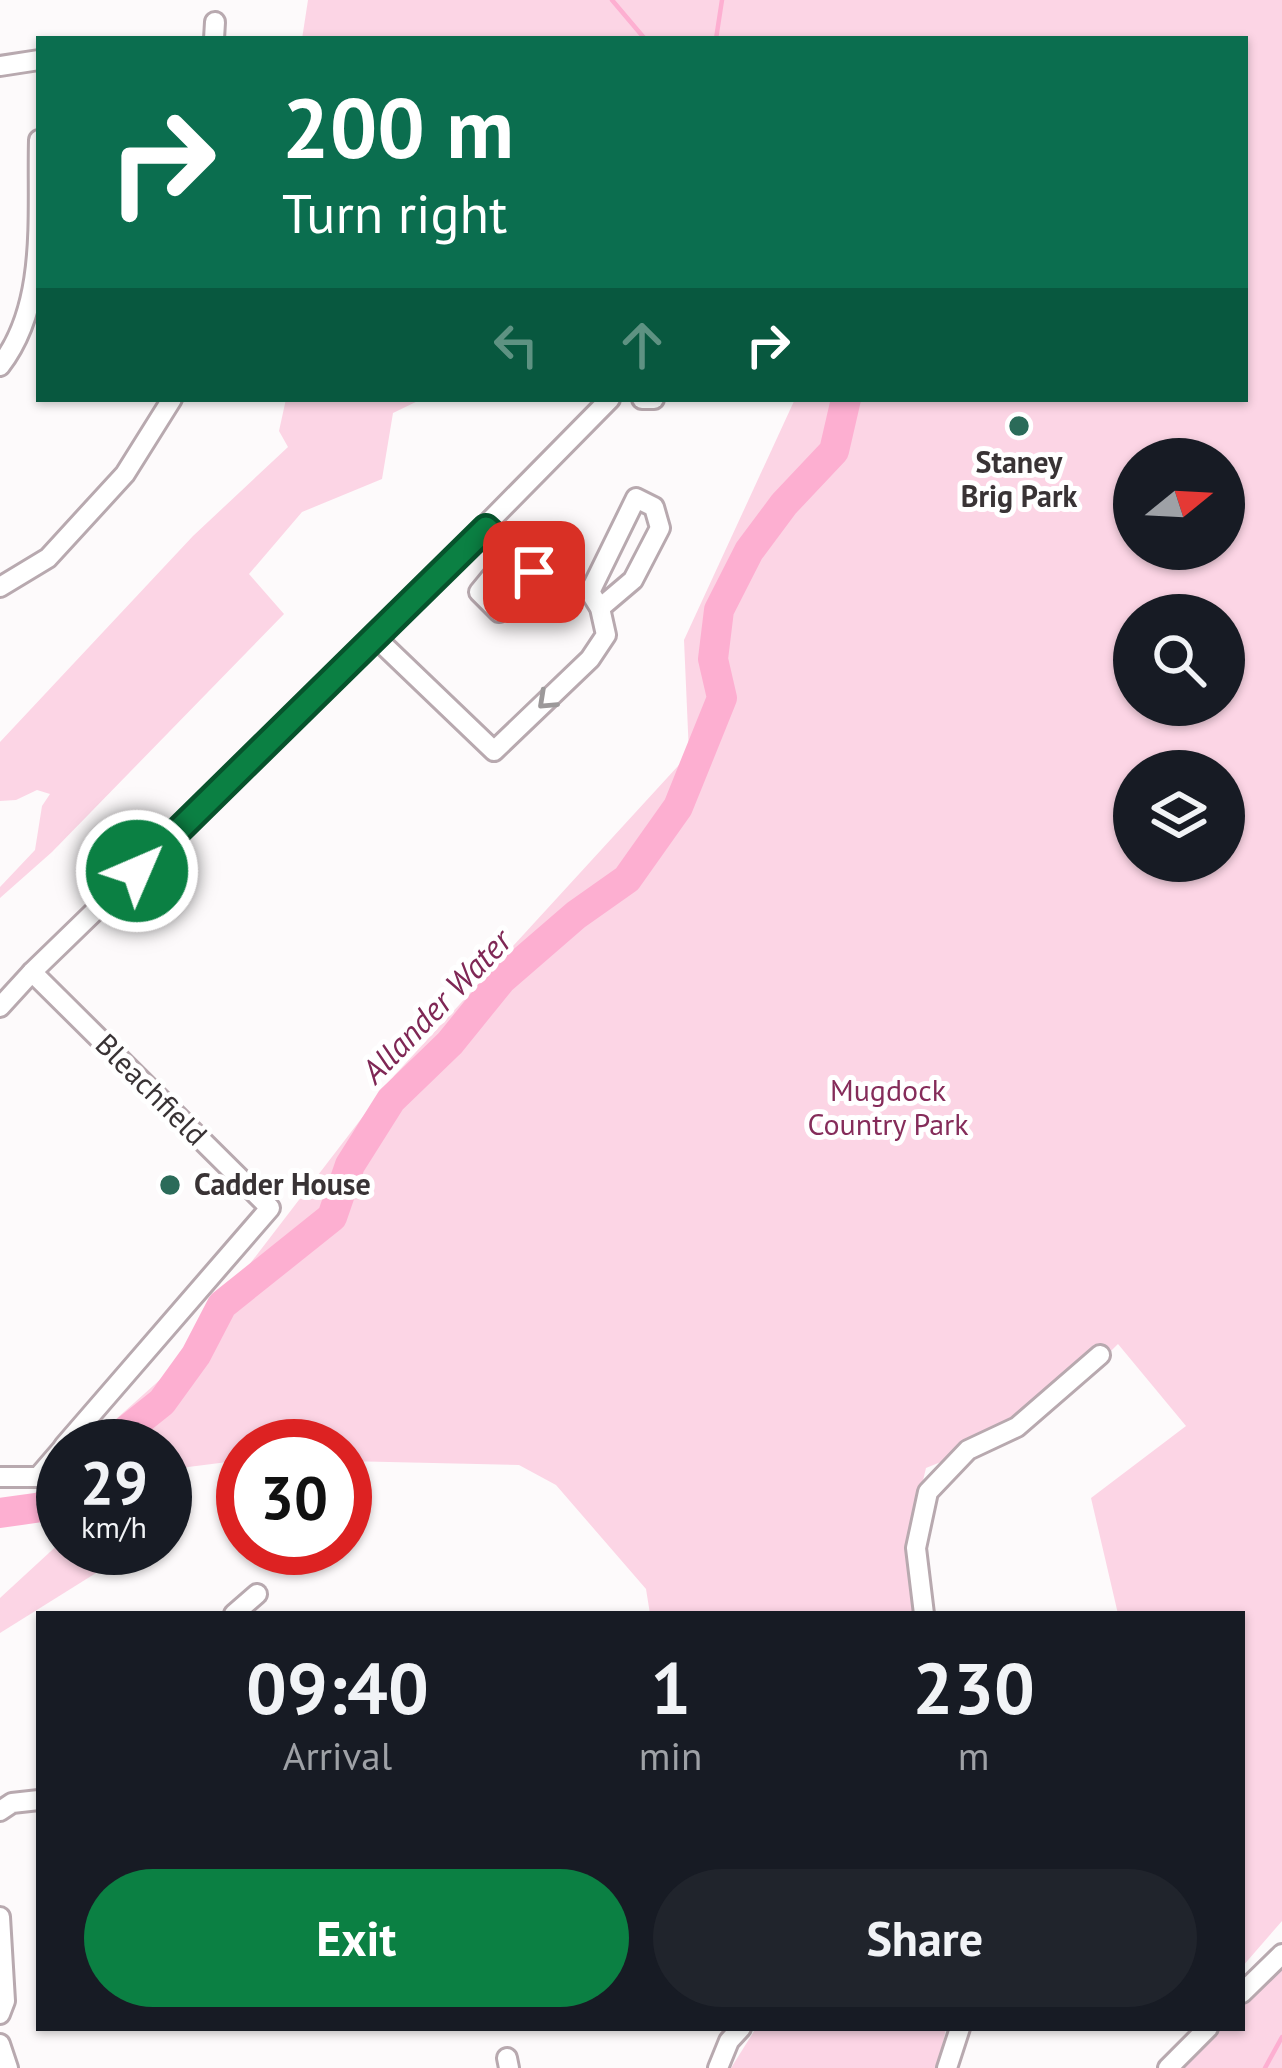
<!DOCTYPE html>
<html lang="en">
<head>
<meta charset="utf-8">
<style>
  body { margin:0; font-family:"PT Sans",sans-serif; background:#20242c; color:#f1f3f6; height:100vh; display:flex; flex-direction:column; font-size:45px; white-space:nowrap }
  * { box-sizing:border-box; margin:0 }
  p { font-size:39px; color:#9ea1a6 }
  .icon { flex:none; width:66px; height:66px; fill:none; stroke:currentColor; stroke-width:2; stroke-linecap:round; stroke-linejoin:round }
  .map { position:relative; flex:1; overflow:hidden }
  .panel { position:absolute; left:36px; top:1611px; width:1209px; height:420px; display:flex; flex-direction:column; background:#171b24; border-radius:0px; box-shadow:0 3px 9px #0004 }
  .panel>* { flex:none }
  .banner { position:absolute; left:36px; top:36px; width:1212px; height:366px; border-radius:0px; box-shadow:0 3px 9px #0004; background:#0b6e4f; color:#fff; overflow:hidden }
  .needle { width:78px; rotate:72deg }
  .controls { position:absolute; left:1113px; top:438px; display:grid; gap:24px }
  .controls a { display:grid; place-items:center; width:132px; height:132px; border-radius:50%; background:#171b24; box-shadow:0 3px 9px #0004; font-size:60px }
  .speed { position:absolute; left:36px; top:1419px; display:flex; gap:24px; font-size:60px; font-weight:700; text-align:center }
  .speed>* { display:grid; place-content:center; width:156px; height:156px; border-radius:50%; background:#171b24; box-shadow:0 3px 9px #0004; line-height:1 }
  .speed small { font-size:30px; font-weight:400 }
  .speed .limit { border:18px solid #d22; background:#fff; color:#111 }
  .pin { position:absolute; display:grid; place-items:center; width:102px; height:102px; color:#fff; margin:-51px; border-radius:24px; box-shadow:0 6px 18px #0006 }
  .me { position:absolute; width:132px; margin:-66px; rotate:45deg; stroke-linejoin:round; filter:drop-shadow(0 0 9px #0008) }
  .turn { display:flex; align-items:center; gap:42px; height:252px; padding:0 48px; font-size:54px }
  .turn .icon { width:156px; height:156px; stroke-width:2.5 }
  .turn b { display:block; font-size:84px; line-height:102px }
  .lanes { display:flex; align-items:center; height:114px; padding:0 48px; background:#0003; justify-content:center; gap:60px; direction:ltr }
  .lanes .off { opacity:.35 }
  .eta { display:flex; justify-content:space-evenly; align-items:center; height:204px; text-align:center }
  .eta b { font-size:72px; font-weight:700; line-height:84px }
  .primary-button { display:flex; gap:24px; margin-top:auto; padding:24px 48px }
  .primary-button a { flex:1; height:138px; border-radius:72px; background:#0b8043; color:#fff; font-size:48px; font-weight:700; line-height:138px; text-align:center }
  .primary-button a+a { background:#20242c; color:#f1f3f6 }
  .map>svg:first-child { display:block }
</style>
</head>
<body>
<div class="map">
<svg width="1282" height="2068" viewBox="0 0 1282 2068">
  <rect width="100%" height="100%" fill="#fdfafb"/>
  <g fill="#fcd5e5" fill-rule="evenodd">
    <path d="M 308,0 L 1282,0 L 1282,1921 L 1242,1967 L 1242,1614 L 1118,1614 L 1091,1498 L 1186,1426 L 1118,1344 L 1039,1422 L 926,1468 L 907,1547 L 917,1614 L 650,1614 L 646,1589 L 556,1485 L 519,1465 L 345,1461 L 345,1446 L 243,1446 L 243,1460 L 165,1470 L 165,1446 L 86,1446 L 163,1377 L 394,1076 L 689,754 L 684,640 L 795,399 L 1245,399 L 1245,39 L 302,39 ZM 1134,459 L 1224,459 L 1224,549 L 1134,549 ZM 1134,615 L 1224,615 L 1224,705 L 1134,705 ZM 1134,771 L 1224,771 L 1224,861 L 1134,861 Z"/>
    <path d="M 286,399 L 422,399 L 393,413 L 382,479 L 302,512 L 249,574 L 284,614 L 52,852 L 0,898 L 0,887 L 35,850 L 42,806 L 50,794 L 37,790 L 16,800 L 0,801 L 0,742 L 193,536 L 288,447 L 279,431 Z"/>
    <path d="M 63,1540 L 63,1548 L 136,1548 L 0,1633 L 0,1598 Z"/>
    <path d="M 1282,1968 L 1282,2068 L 1180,2068 L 1221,2028 L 1242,2028 L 1242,2007 Z"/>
    <path d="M 756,2028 L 946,2028 L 938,2068 L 731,2068 Z"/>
  </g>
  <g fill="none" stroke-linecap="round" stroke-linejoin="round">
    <g stroke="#fdafd1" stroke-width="4.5">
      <path d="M 612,0 L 645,39"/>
      <path d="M 716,39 L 722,0"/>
      <path d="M 1265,2068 L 1282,2037"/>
    </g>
    <g stroke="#fdafd1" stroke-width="30">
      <path d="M 107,1446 L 162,1402 L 196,1355 L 222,1305 L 332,1217 L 350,1165 L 391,1100 L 450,1043 L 501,980 L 576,915 L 627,879 L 678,807 L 722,698 L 713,659 L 719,610 L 749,551 L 784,504 L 834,451 L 846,399"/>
      <path d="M 0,1513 L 42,1507 L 63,1489"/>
    </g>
    <g stroke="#b8a9af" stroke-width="24">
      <g id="minor">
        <path d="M 214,39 L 215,22"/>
        <path d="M 0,66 L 39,60"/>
        <path d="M 0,366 C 48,304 37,215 39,140"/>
        <path d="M 642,399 L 654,399"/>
        <path d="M 511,553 L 479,592 L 499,612 L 534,573"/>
        <path d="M 0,587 L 48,558 L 125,474 L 172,399"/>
        <path d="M 590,592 L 636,498 L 654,507 L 660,528 L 633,580 L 600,608"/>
        <path d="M 374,636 L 494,751 L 590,659 L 606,635 L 600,608 L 590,592 C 543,583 518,561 486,528"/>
        <path d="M 32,972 L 270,1208 L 64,1446"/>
        <path d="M 0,1007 L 32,972 L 328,685 L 610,399"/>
        <path d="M 0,1477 L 38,1477 L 63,1448"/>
        <path d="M 234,1614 L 257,1594"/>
        <path d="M 924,1614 L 916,1548 L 928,1492 L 968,1450 L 1017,1427 L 1100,1355"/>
        <path d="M 0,1811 L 12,1803 L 39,1800"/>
        <path d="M 0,1917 L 5,2001 L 0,2014"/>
        <path d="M 1242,1993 L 1282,1954"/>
        <path d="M 0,2044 L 8,2068"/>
        <path d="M 507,2058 L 509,2068"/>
        <path d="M 718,2068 L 729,2041 L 741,2028"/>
        <path d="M 947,2068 L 960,2028"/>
        <path d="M 1168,2068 L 1208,2028"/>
      </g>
    </g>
    <use href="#minor" stroke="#fff" stroke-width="18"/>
  </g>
  <defs><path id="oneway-chevron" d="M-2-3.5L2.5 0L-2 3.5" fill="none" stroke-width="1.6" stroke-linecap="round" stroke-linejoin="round" transform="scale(3)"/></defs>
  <use stroke="#9c999a" href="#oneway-chevron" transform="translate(546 701) rotate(137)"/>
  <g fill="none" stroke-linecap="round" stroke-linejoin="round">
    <g stroke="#07532c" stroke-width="30">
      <path id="route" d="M 137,871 L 486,528 L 534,572"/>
    </g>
    <use href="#route" stroke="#0b8043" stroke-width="21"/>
  </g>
  <g fill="#2b6b59" stroke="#fff" stroke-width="4.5">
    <circle cx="1019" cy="426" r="12"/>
    <circle cx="170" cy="1185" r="12"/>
  </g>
  <g text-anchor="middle" stroke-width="10" stroke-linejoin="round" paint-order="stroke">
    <g font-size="30" font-weight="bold" fill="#393335" stroke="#fff">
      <text x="1019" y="473">Staney<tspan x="1019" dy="34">Brig Park</tspan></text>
      <text x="194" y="1195" text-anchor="start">Cadder House</text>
    </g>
    <g font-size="30" fill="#393335" stroke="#fff">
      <text transform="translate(151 1090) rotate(45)" y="10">Bleachfield</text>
    </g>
    <g font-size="30" fill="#852c5a" stroke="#fff">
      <text x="888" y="1101">Mugdock<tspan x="888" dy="34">Country Park</tspan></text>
    </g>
    <g font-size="33" font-style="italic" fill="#7f2755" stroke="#fff">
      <text transform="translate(436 1006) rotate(-46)" y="12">Allander Water</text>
    </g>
  </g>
</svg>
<div class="controls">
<a><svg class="needle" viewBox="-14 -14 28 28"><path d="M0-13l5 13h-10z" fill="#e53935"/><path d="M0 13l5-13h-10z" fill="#9ea1a6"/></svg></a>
<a><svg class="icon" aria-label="search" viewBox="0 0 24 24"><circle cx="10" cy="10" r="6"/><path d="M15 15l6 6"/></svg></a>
<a><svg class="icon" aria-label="layers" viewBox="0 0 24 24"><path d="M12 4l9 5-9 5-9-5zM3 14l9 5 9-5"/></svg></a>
</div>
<div class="speed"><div>29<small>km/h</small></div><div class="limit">30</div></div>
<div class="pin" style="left:534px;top:572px;background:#d93025"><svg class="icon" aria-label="arrive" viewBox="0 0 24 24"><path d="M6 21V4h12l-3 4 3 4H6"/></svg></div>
<svg class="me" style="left:137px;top:871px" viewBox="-20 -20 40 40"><circle r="17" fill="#0b8043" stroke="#fff" stroke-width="3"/><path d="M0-11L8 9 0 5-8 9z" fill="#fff"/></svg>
<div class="banner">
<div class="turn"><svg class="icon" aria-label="right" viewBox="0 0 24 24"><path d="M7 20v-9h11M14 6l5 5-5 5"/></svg><div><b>200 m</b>Turn right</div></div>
<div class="lanes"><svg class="icon off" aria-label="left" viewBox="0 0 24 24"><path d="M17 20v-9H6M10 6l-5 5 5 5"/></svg><svg class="icon off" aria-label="ahead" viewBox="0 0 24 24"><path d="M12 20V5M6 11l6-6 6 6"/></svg><svg class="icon" aria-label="right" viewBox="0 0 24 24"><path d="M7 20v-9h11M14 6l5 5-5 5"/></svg></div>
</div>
<section class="panel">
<div class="eta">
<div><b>09:40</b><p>Arrival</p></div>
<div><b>1</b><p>min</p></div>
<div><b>230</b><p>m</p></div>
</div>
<div class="primary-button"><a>Exit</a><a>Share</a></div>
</section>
</div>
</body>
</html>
